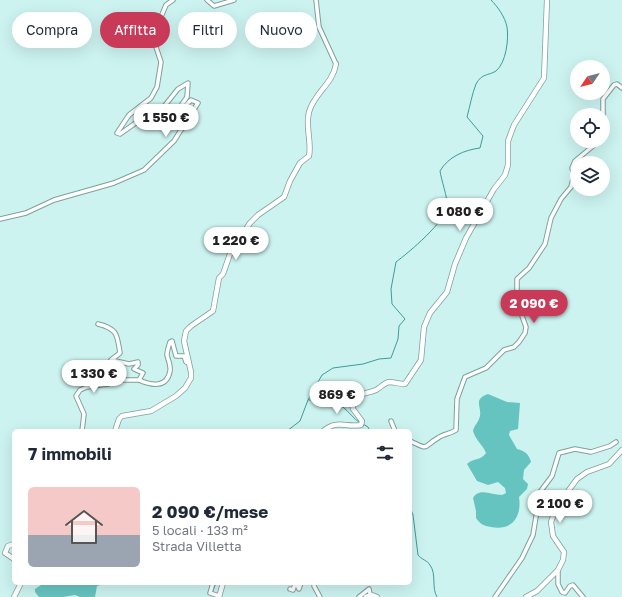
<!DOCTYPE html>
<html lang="it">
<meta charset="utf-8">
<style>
body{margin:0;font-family:"Golos Text",sans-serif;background:#f6f6f7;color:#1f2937;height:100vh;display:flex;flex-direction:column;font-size:15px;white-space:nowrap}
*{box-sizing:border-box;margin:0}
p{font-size:13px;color:#747a83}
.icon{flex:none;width:22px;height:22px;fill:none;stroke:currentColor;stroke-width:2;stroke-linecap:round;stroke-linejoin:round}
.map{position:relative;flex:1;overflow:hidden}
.side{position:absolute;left:12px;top:429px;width:400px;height:156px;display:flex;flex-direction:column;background:#fff;border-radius:6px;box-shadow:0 4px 16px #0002}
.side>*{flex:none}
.top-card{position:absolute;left:12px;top:12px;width:400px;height:36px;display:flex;gap:8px}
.needle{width:26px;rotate:235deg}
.controls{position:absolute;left:570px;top:60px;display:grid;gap:8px}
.controls a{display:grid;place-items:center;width:40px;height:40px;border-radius:50%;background:#fff;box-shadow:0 4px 16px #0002;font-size:20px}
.price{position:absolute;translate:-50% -34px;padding:0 9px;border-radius:14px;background:#fff;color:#222;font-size:13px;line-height:26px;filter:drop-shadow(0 1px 2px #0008)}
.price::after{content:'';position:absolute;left:50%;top:24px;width:12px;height:9px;margin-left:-6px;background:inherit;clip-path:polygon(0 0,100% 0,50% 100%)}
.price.active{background:#c93958;color:#fff}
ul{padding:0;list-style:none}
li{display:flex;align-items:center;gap:12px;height:100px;padding:0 16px}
li span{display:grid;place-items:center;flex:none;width:112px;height:80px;border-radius:6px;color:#555}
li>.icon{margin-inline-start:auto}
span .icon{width:48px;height:48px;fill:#fffc;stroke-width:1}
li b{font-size:17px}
h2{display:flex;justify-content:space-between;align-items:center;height:48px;padding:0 16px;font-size:17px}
.tag{padding:0 14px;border-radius:18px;background:#fff;box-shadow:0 4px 16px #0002;font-size:14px;line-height:36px}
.tag.active{background:#c93958;color:#fff}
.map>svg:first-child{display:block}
</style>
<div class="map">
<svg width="622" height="597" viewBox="0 0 622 597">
<rect width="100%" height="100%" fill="#ccf3f0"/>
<g fill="#66c4c0">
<path d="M488,394L507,402L520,403L518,429L510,431L509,435L517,449C525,451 529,454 531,462L524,470L523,479L528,484L527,489L519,497C522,517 512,531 491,527C484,526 480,524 476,518V511L473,498C479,487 492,495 502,495L506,493L505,488L498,482L488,485L477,481L467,464C472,458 481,461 486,453C483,445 476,441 473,431C474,426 477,424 479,419C484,408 471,400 488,394Z"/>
<polygon points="44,583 107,583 97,586 95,597 80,597 75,595 63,597 39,597 35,592 35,589"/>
</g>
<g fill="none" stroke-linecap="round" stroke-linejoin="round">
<g stroke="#3c9d99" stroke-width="1">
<path d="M309,400C320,399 334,400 343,407C349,412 353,418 360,423"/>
<polyline points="363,424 368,427 370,431"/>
<path d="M287,431L300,421L308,400L322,375L333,368L363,364L379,359L391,358L398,339L399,326L405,319L392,304L391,289L396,262C408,253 447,221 447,205C448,199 441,179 440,171C448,157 464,150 480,148L483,136L467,117C470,106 472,94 476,84C482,73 488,76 496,71C506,63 509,39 507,27C505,17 498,7 491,0"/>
<path d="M410,507L413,515L418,555C421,559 428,561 430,565C437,575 431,587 437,597"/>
<polyline points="212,593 216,583"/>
</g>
<g stroke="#7ca19f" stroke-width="5.5">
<g id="minor">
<polyline points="207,0 214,6 234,0"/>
<polyline points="316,0 319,27 336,64"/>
<polyline points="603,130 603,99 614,85 617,84 622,88"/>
<polyline points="0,219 26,213 54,200 114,183 144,170 174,141 198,103 191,100 183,108 182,104 187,97 188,83 178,89 158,114 144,121 137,122 120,134 117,133 129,115 151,98 157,87 161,62 154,41 155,31 166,5 173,0"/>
<path d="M98,324C118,329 117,335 120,353L111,360L129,364L138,362V365L134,369L143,373L139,380C150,385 167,389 170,371C171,365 168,360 167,355C167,351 169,345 170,342L172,341L176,356H184L186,362L189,363"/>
<polyline points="391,421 395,431"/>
<polyline points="82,431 84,414 76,396 80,390 87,387 108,384 117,380 139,380"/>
<path d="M410,441C431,451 422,447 438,438C443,434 450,434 456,430L457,399L465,377L486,368L504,350L514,347L519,342L525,333L526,327L517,302V279L529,268L545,244L551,218L561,199L571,187L574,175L572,168L575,161L599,141"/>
<polyline points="558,570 558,584 562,592 565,593 570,586 573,585 583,597"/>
<polyline points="213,583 210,593 219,596"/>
<polyline points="296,583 299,589 301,583"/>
<polyline points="315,583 314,586 320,597"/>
<polyline points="290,589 293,590 295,584"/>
<polyline points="359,597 369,589 370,594"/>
<polyline points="495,597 522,558 533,535 540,492 552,476 559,453 575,449 591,452 610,446 616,442"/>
</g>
</g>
<g stroke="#7ca19f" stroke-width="6">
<g id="tertiary">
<path d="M115,431L119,419L122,416L151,411L176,396L185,388L191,378V372L184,341L186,331L191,326L213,311L219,278L223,274L230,254L250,223L258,215L284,197L290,181L300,163L309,156C312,142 305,127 309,112C314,93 333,84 336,64"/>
<path d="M323,431C338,419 345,428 361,425L362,421L353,409C350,392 365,395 376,390C380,388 384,383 389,382C393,382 400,384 405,384L421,360L424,327L430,313L447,292L455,264L466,238L494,189L505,175L508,165V141L514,125L544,78L547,0"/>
<polyline points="14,544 8,546 5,553 14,559"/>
<polyline points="14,597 21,583"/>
<polyline points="219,597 223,583"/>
<polyline points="366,597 372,595 377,597"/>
<polyline points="526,597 537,591 558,570 563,560 564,552 553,536 551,522 559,500 566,494 577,479 587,472 609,464 622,450"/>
</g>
</g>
<use href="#minor" stroke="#fff" stroke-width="3.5"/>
<use href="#tertiary" stroke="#fff" stroke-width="4.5"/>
</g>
</svg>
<div class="controls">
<a><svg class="needle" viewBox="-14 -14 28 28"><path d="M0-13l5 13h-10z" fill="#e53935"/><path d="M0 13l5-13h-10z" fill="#747a83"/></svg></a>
<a><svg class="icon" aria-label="locate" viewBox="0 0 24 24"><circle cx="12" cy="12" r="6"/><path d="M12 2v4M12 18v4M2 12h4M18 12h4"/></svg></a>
<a><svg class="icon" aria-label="layers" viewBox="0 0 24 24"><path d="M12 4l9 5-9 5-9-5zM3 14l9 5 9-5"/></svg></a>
</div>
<b class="price" style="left:166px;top:138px">1 550 €</b>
<b class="price" style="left:460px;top:232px">1 080 €</b>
<b class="price" style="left:236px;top:261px">1 220 €</b>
<b class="price active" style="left:534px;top:324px">2 090 €</b>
<b class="price" style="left:94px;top:394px">1 330 €</b>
<b class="price" style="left:337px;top:415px">869 €</b>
<b class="price" style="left:560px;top:524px">2 100 €</b>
<div class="top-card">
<a class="tag">Compra</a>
<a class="tag active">Affitta</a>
<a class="tag">Filtri</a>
<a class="tag">Nuovo</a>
</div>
<section class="side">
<h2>7 immobili<svg class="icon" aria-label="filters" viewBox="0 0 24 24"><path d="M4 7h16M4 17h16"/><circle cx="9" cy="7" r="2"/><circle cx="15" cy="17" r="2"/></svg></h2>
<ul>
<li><span style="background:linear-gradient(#f6c9c9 60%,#9aa5b1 0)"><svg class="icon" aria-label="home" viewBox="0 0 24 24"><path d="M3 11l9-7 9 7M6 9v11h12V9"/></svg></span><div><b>2 090 €/mese</b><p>5 locali · 133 m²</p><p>Strada Villetta</p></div></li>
</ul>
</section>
</div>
